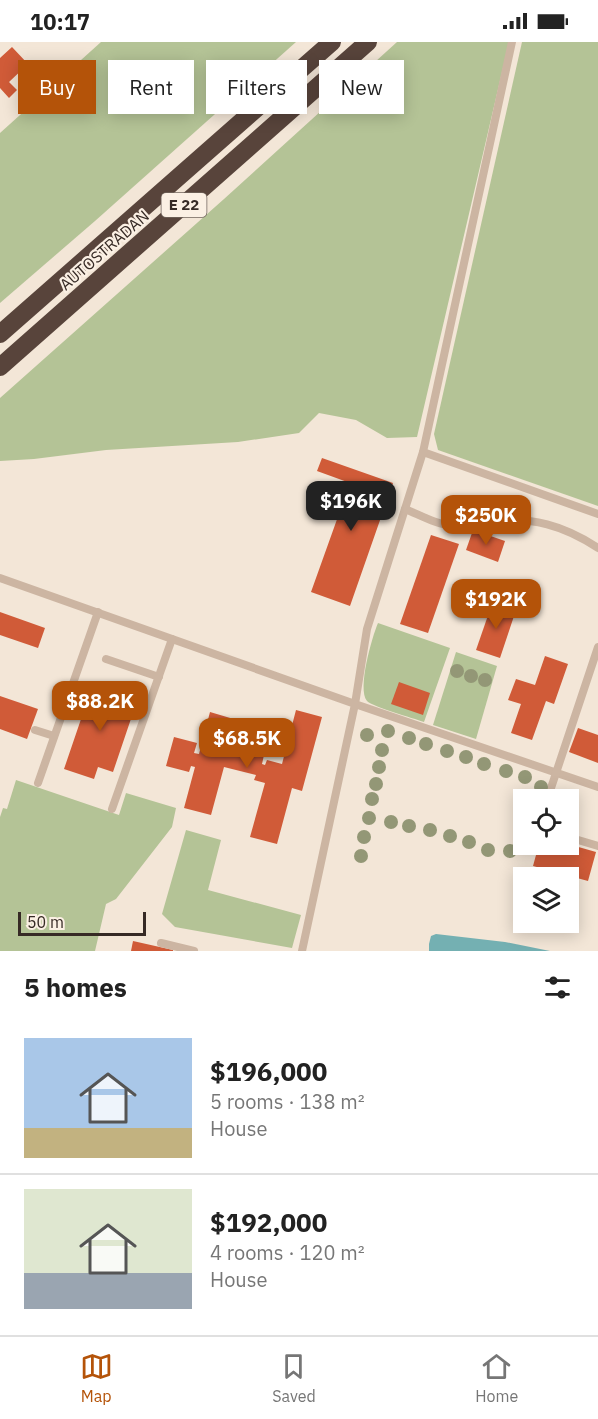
<!DOCTYPE html>
<meta charset="utf-8">
<style>
body{margin:0;font-family:"IBM Plex Sans",sans-serif;background:#f2f2f2;color:#222;height:100vh;display:flex;flex-direction:column;font-size:22px;white-space:nowrap}
*{box-sizing:border-box;margin:0}
p{font-size:20px;color:#767676}
.icon{flex:none;width:33px;height:33px;fill:none;stroke:currentColor;stroke-width:2;stroke-linecap:round;stroke-linejoin:round}
.map{position:relative;height:909px;overflow:hidden}
.sheet{display:flex;flex-direction:column;background:#fff;flex:1}
.sheet>*{flex:none}
.top-card{position:absolute;left:18px;top:18px;width:562px;height:54px;display:flex;gap:12px}
.fabs{position:absolute;left:513px;top:747px;display:grid;gap:12px}
.fabs a{display:grid;place-items:center;width:66px;height:66px;border-radius:0px;background:#fff;box-shadow:0 3px 15px #0003;font-size:30px}
.scale{position:absolute;left:18px;bottom:15px;width:128px;box-sizing:border-box;padding-left:6px;border:3px solid #362a25;border-top:0;font-size:16px;line-height:21px;white-space:nowrap;color:#362a25;-webkit-text-stroke:4px #fbf0e4;paint-order:stroke}
.price{position:absolute;translate:-50% -51px;padding:0 14px;border-radius:12px;background:#b45309;color:#fff;font-size:20px;line-height:39px;filter:drop-shadow(0 2px 3px #0008)}
.price::after{content:'';position:absolute;left:50%;top:36px;width:18px;height:14px;margin-left:-9px;background:inherit;clip-path:polygon(0 0,100% 0,50% 100%)}
.price.on{background:#222;color:#fff}
ul{padding:0;list-style:none}
li{display:flex;align-items:center;gap:18px;height:150px;padding:0 24px}
li+li{border-top:2px solid #e0e0e0}
li span{display:grid;place-items:center;flex:none;width:168px;height:120px;border-radius:0px;color:#555}
li>.icon{margin-inline-start:auto}
span .icon{width:72px;height:72px;fill:#fffc;stroke-width:1}
li b{font-size:26px}
h2{display:flex;justify-content:space-between;align-items:center;height:72px;padding:0 24px;font-size:26px}
.chip{padding:0 21px;border-radius:0px;background:#fff;box-shadow:0 3px 15px #0003;font-size:21px;line-height:54px}
.chip.on{background:#b45309;color:#fff}
.status{display:flex;justify-content:space-between;align-items:center;height:42px;padding:0 30px;background:#fff;direction:ltr}
.status svg{height:16px;fill:currentColor}
.tabs{display:flex;justify-content:space-around;align-items:center;height:84px;border-top:2px solid #e0e0e0;background:#fff;font-size:16px;color:#767676}
.tabs a{display:grid;justify-items:center;gap:3px}
.tabs .on{color:#b45309}
.map>svg:first-child{display:block}
</style>
<div class="status"><b>10:17</b><svg viewBox="0 0 49 12"><path d="M0 12V9h3v3zM5 12V6h3v6zM10 12V3h3v9zM15 12V0h3v12zM26 1h20v11H26zM47 4h2v5h-2z"/></svg></div>
<div class="map">
<svg width="598" height="909" viewBox="0 0 598 909">
<rect width="100%" height="100%" fill="#f3e6d7"/>
<g fill="#b4c396">
<polygon points="101,0 296,0 95,179 0,261 0,91"/>
<polygon points="397,0 509,0 417,395 387,396 356,378 319,371 299,391 238,400 106,408 34,417 0,419 0,356 224,157"/>
<polygon points="522,0 598,0 598,464 438,408 434,392"/>
<path d="M378,581L450,606L424,680C413,676 373,665 367,659C357,647 372,595 378,581Z"/>
<polygon points="456,610 497,624 476,697 433,683"/>
<polygon points="16,738 119,773 126,751 176,766 172,785 116,857 106,862 95,909 0,909 0,775 3,766 7,767"/>
<polygon points="186,788 221,798 208,848 301,873 292,906 175,885 162,872"/>
</g>
<polygon fill="#74b0b2" points="436,892 505,900 550,909 429,909 429,902 431,894"/>
<g fill="#d05b38">
<polygon points="12,5 28,22 9,40 17,48 9,56 0,46 0,16"/>
<polygon points="322,416 393,441 350,564 311,550 350,441 317,429"/>
<polygon points="473,488 505,499 498,520 466,508"/>
<polygon points="431,493 459,502 428,591 400,582"/>
<polygon points="493,559 516,568 500,616 476,608"/>
<polygon points="0,570 45,586 38,606 0,593"/>
<polygon points="545,614 568,622 554,662 546,659 532,698 511,691 521,662 508,658 516,637 535,643"/>
<polygon points="94,639 123,649 121,657 136,662 113,730 98,725 94,737 64,727"/>
<polygon points="399,640 430,651 423,673 391,662"/>
<polygon points="0,654 38,667 27,697 0,687"/>
<polygon points="296,668 322,675 302,749 292,746 277,802 250,795 265,741 254,738 256,733 224,725 211,773 184,766 195,725 191,724 189,730 166,724 174,695 197,701 194,711 199,712 210,670 237,678 229,708 236,710 237,706 264,713 262,722 265,723 267,718 282,722"/>
<polygon points="578,686 598,693 598,721 569,710"/>
<polygon points="539,802 568,802 596,810 588,839 533,824"/>
<polygon points="133,899 173,908 173,909 131,909"/>
</g>
<g fill="none" stroke-linecap="round" stroke-linejoin="round">
<g stroke="#ccb5a2" stroke-width="8">
<polyline points="512,0 423,410 598,472"/>
<polyline points="423,410 367,587 355,662 598,745"/>
<path d="M405,467C420,473 437,483 454,484C466,485 479,480 491,479C533,475 563,483 598,506"/>
<polyline points="0,536 355,662 302,909"/>
<polyline points="106,617 159,635"/>
<polyline points="35,688 54,694"/>
<polyline points="38,741 98,570"/>
<polyline points="547,758 598,605"/>
<polyline points="112,767 172,597"/>
<polyline points="568,795 598,804"/>
<polyline points="161,901 194,909"/>
</g>
<g stroke="#58443b" stroke-width="18">
<polyline points="0,292 332,0"/>
<polyline points="0,325 368,0"/>
</g>
</g>
<g fill="#939776">
<circle cx="457" cy="629" r="7"/>
<circle cx="471" cy="634" r="7"/>
<circle cx="485" cy="638" r="7"/>
<circle cx="388" cy="689" r="7"/>
<circle cx="367" cy="693" r="7"/>
<circle cx="409" cy="696" r="7"/>
<circle cx="426" cy="702" r="7"/>
<circle cx="382" cy="708" r="7"/>
<circle cx="447" cy="709" r="7"/>
<circle cx="466" cy="715" r="7"/>
<circle cx="484" cy="722" r="7"/>
<circle cx="379" cy="725" r="7"/>
<circle cx="506" cy="729" r="7"/>
<circle cx="525" cy="735" r="7"/>
<circle cx="376" cy="742" r="7"/>
<circle cx="541" cy="745" r="7"/>
<circle cx="372" cy="757" r="7"/>
<circle cx="369" cy="776" r="7"/>
<circle cx="391" cy="780" r="7"/>
<circle cx="409" cy="784" r="7"/>
<circle cx="430" cy="788" r="7"/>
<circle cx="450" cy="794" r="7"/>
<circle cx="364" cy="795" r="7"/>
<circle cx="469" cy="800" r="7"/>
<circle cx="488" cy="808" r="7"/>
<circle cx="510" cy="809" r="7"/>
<circle cx="361" cy="814" r="7"/>
</g>
<g text-anchor="middle" stroke-width="4.5" stroke-linejoin="round" paint-order="stroke">
<rect fill="#fbf0e4" stroke="#71655e" stroke-width="1.5" x="161.5" y="151" width="45" height="24" rx="4.5"/>
<g font-size="15" font-weight="bold" fill="#362a25">
<text x="184" y="168">E 22</text>
</g>
<g font-size="16" fill="#362a25" stroke="#fbf0e4">
<text transform="translate(104 208) rotate(-41)" y="6">AUTOSTRADAN</text>
</g>
</g>
</svg>
<div class="fabs">
<a><svg class="icon" aria-label="locate" viewBox="0 0 24 24"><circle cx="12" cy="12" r="6"/><path d="M12 2v4M12 18v4M2 12h4M18 12h4"/></svg></a>
<a><svg class="icon" aria-label="layers" viewBox="0 0 24 24"><path d="M12 4l9 5-9 5-9-5zM3 14l9 5 9-5"/></svg></a>
</div>
<div class="scale">50 m</div>
<b class="price on" style="left:351px;top:490px">$196K</b>
<b class="price" style="left:486px;top:504px">$250K</b>
<b class="price" style="left:496px;top:588px">$192K</b>
<b class="price" style="left:100px;top:690px">$88.2K</b>
<b class="price" style="left:247px;top:727px">$68.5K</b>
<div class="top-card">
<a class="chip on">Buy</a>
<a class="chip">Rent</a>
<a class="chip">Filters</a>
<a class="chip">New</a>
</div>
</div>
<section class="sheet">
<h2>5 homes<svg class="icon" aria-label="filters" viewBox="0 0 24 24"><path d="M4 7h16M4 17h16"/><circle cx="9" cy="7" r="2"/><circle cx="15" cy="17" r="2"/></svg></h2>
<ul>
<li><span style="background:linear-gradient(#a9c7e8 75%,#c2b280 0)"><svg class="icon" aria-label="home" viewBox="0 0 24 24"><path d="M3 11l9-7 9 7M6 9v11h12V9"/></svg></span><div><b>$196,000</b><p>5 rooms · 138 m²</p><p>House</p></div></li>
<li><span style="background:linear-gradient(#dfe7d0 70%,#9aa5b1 0)"><svg class="icon" aria-label="home" viewBox="0 0 24 24"><path d="M3 11l9-7 9 7M6 9v11h12V9"/></svg></span><div><b>$192,000</b><p>4 rooms · 120 m²</p><p>House</p></div></li>
</ul>
</section>
<nav class="tabs">
<a class="on"><svg class="icon" aria-label="map" viewBox="0 0 24 24"><path d="M3 6l6-2 6 2 6-2v14l-6 2-6-2-6 2zM9 4v14M15 6v14"/></svg>Map</a>
<a><svg class="icon" aria-label="saved" viewBox="0 0 24 24"><path d="M7 4h10v16l-5-4-5 4z"/></svg>Saved</a>
<a><svg class="icon" aria-label="home" viewBox="0 0 24 24"><path d="M3 11l9-7 9 7M6 9v11h12V9"/></svg>Home</a>
</nav>
